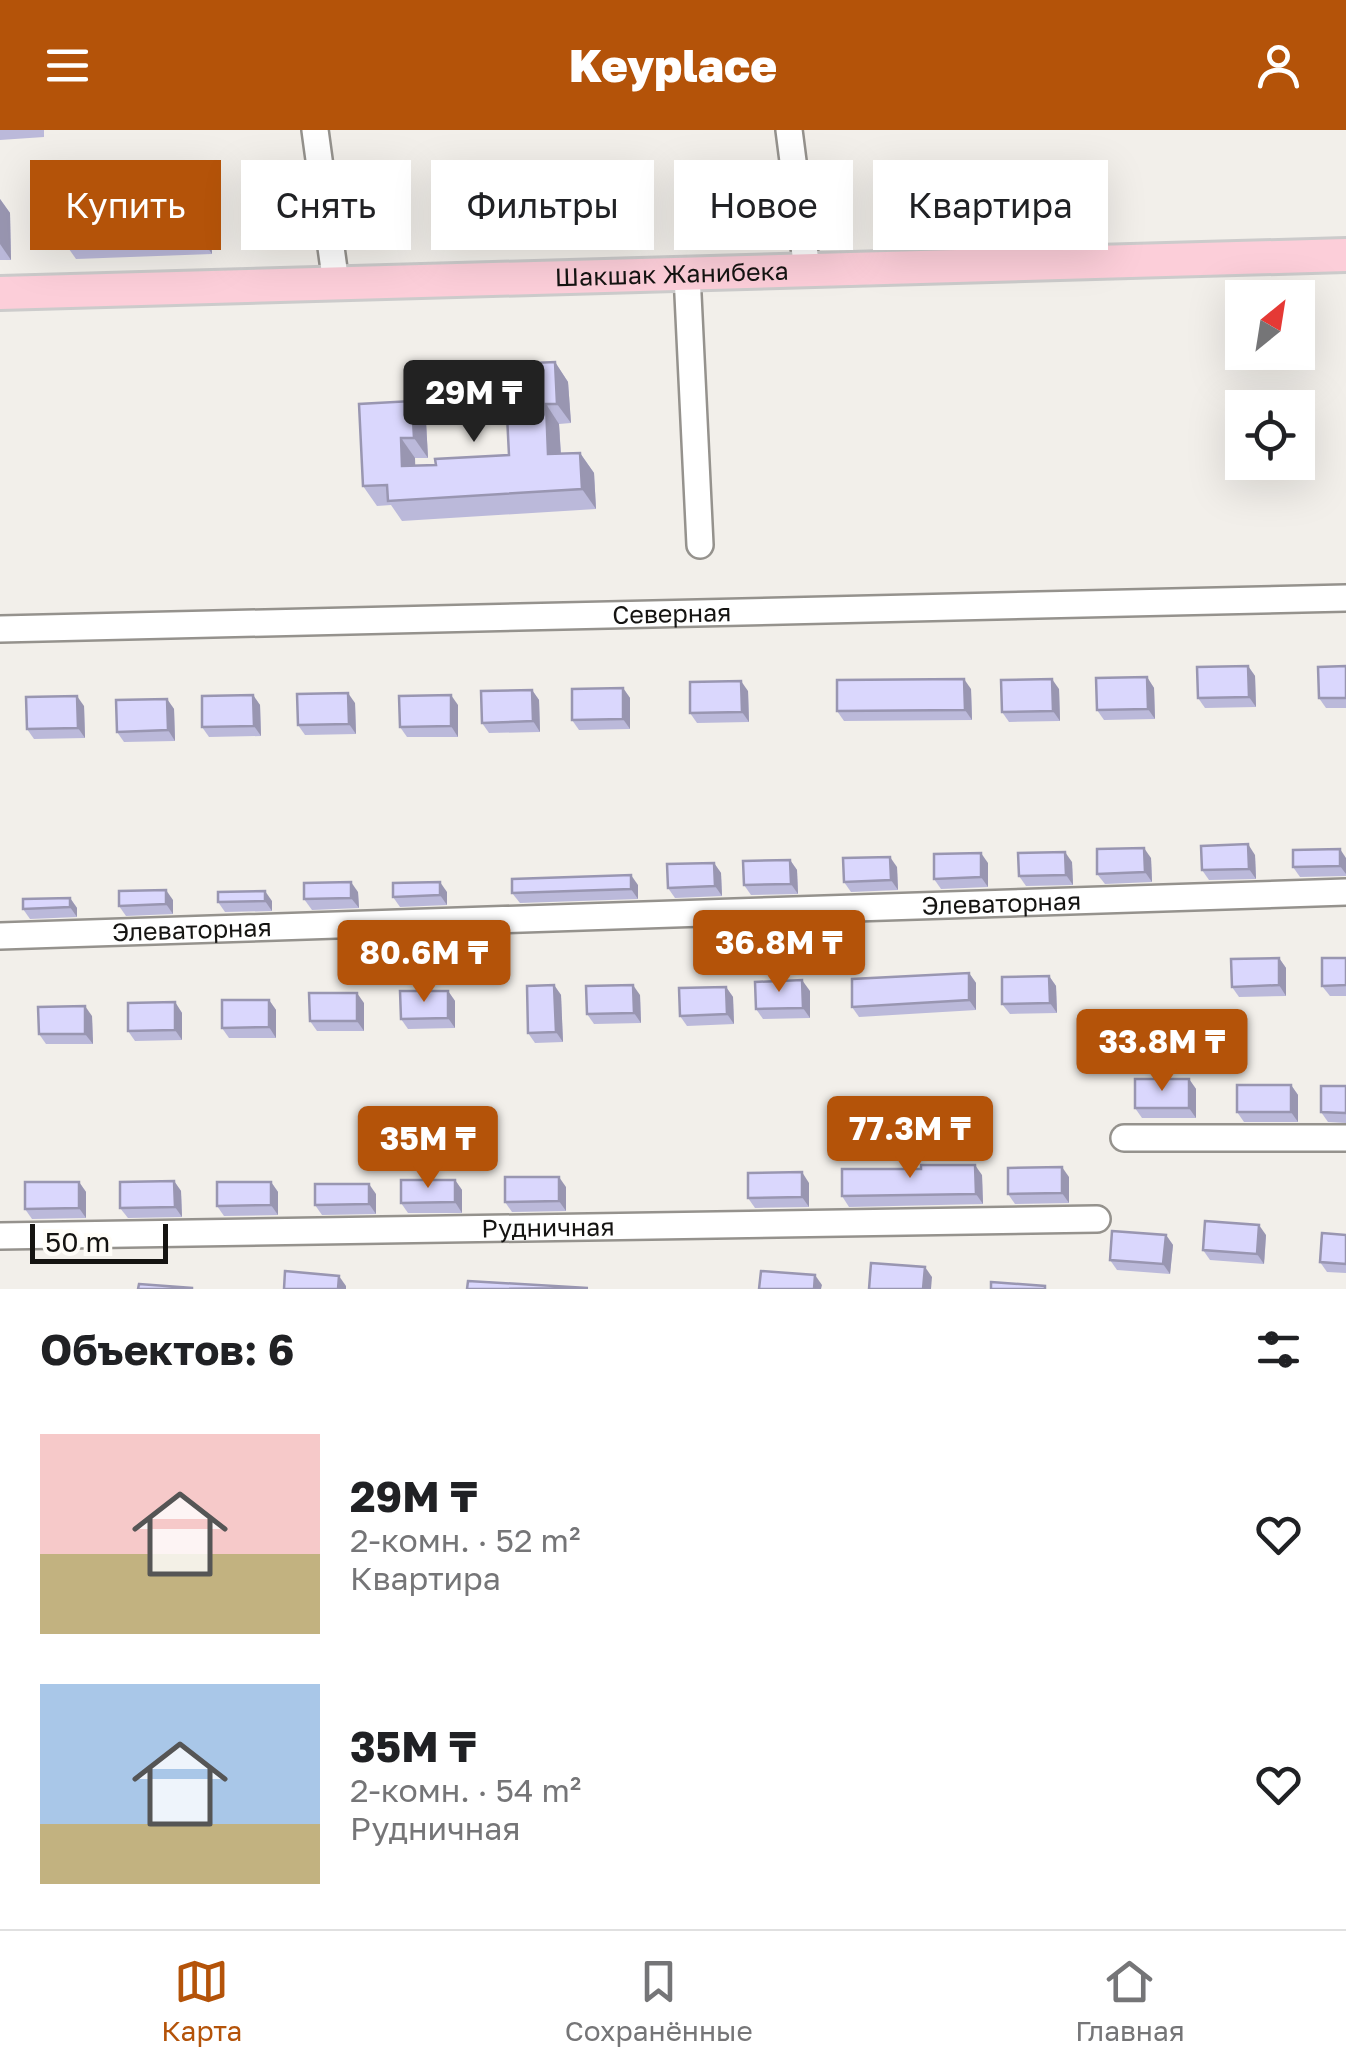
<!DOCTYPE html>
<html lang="ru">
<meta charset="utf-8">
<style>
body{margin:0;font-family:"Golos Text",sans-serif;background:#f6f6f6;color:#202124;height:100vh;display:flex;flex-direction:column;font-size:38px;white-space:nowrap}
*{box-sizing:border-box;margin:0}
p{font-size:32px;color:#757577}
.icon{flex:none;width:55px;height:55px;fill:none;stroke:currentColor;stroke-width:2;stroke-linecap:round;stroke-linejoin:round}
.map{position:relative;height:1159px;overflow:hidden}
.side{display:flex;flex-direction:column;background:#fff;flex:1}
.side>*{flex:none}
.top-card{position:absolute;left:30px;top:30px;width:1288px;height:90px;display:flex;gap:20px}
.needle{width:65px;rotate:30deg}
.tools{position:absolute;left:1225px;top:150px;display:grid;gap:20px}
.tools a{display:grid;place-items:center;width:90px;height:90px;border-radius:0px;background:#fff;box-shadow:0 10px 40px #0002;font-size:50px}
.scale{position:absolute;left:30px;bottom:25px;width:138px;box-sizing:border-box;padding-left:10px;border:5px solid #151412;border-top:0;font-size:28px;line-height:35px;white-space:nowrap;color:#151412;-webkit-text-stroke:8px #fffdf8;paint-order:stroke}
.price{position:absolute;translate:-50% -85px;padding:0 22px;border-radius:10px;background:#b45309;color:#fff;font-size:32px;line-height:65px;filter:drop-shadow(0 2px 5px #0008)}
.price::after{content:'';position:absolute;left:50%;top:60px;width:30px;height:22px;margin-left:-15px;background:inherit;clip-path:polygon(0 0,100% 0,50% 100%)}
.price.current{background:#222;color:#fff}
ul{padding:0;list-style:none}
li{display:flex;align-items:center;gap:30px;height:250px;padding:0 40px}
li span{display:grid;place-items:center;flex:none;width:280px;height:200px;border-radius:0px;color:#555}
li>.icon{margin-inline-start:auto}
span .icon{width:120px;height:120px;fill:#fffc;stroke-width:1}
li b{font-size:42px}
h2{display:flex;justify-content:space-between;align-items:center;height:120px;padding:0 40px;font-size:42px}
.tag{padding:0 35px;border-radius:0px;background:#fff;box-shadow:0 10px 40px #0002;font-size:35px;line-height:90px}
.tag.current{background:#b45309;color:#fff}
header{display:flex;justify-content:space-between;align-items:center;height:130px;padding:0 40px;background:#b45309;color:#fff;font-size:45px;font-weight:800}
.tabs{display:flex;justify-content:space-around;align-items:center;height:140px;border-top:2px solid #e0e0e0;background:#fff;font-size:28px;color:#757577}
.tabs a{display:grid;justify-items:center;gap:5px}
.tabs .current{color:#b45309}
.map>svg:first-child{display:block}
</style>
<header><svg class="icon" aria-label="menu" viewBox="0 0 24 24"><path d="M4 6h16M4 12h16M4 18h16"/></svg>Keyplace<svg class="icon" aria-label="person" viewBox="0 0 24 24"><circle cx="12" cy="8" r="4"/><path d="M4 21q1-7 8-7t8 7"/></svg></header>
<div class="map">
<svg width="1346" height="1159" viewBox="0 0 1346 1159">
<rect width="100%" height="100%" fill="#f2efea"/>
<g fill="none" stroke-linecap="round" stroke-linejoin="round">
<g stroke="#95928d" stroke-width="30">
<g id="minor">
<polyline points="315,0 336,154"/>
<polyline points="789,0 807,140"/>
<polyline points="687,144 700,415"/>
<path id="s1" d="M0,499L1346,468"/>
<path id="s2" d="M0,806L1346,762"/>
<polyline points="1124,1008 1346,1008"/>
<path id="s3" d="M0,1106L1097,1089"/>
</g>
</g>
<g stroke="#cccbcb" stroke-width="38">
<g id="major">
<path id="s4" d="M0,163L1346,125"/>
</g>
</g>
<use href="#minor" stroke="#fff" stroke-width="25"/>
<use href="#major" stroke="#fcced9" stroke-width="32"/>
</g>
<g fill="#bbb9da">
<polygon points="0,0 44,0 44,7 0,10"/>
<polygon points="197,65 210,84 212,124 76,129 62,109"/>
<polygon points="0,69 10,83 11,130 0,130"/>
<polygon points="555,232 568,252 571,293 559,294 561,324 580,323 594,343 596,379 402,391 391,375 377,376 363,356 412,271 426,291 428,328 415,328 415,336 436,335 509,325 507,286 502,286 488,267"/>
<polygon points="1248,536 1255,546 1256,577 1205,578 1198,568"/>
<polygon points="1346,536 1346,578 1326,578 1319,568"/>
<polygon points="1147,547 1154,558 1155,589 1104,590 1097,580"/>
<polygon points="623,558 630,568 630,599 579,600 572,590"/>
<polygon points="971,559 972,590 844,591 837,581"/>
<polygon points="1059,559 1060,591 1009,592 1002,582"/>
<polygon points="532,560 539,570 540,602 489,603 482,593"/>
<polygon points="748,561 749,592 697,593 690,583"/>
<polygon points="253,565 260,575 261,606 209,607 202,597"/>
<polygon points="167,569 174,579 175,611 124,612 117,602"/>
<polygon points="355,573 356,604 305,605 298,595"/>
<polygon points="458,575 458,607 407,607 400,597"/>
<polygon points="84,576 85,608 34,609 27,599"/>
<polygon points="1255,725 1256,749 1209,750 1202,740"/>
<polygon points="1151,728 1152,752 1105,754 1097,744"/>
<polygon points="1346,728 1346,746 1300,747 1293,737"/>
<polygon points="790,730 797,740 798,764 751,765 744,755"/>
<polygon points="1072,732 1073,755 1026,756 1019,746"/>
<polygon points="714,733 721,743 722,766 675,768 668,758"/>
<polygon points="988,733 988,757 941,759 934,749"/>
<polygon points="897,737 898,760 851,762 844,752"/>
<polygon points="638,755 638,769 520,773 512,763"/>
<polygon points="358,762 359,778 312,780 304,769"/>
<polygon points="447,762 447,775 400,777 393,767"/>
<polygon points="70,768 77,778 77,787 30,789 23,779"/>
<polygon points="173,770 173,784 126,786 119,776"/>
<polygon points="272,771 272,781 225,782 218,772"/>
<polygon points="1279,828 1286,838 1286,866 1239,867 1232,857"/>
<polygon points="1346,828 1346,866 1330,866 1322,856"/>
<polygon points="969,843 976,853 976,880 859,887 852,877"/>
<polygon points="1049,846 1056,856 1057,883 1010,884 1002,874"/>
<polygon points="554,855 561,865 563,912 535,913 528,903"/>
<polygon points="726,857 733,867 734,894 687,896 680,886"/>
<polygon points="448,861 455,871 455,898 408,899 401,889"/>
<polygon points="810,861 810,888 763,889 756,879"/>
<polygon points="640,865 641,893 594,894 587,884"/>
<polygon points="269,870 276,880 276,908 229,908 222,898"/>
<polygon points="175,872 182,883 182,910 135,911 128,901"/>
<polygon points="364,873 364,901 317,901 310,891"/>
<polygon points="92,886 93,914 46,914 39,904"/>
<polygon points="1189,949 1196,959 1196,988 1142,988 1135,978"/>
<polygon points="1291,955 1298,965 1298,992 1244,992 1237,982"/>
<polygon points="1346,956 1346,993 1328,992 1321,982"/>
<polygon points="982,1045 983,1074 849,1077 842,1066"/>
<polygon points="1069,1047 1069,1073 1015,1074 1008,1064"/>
<polygon points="455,1050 462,1060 462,1083 408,1083 401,1073"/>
<polygon points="174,1051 181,1061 182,1087 128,1088 120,1078"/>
<polygon points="79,1052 86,1062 86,1088 32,1089 25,1079"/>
<polygon points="271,1052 278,1062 278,1085 224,1086 217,1076"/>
<polygon points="809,1053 809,1077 755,1078 748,1068"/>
<polygon points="566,1057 566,1081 512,1082 505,1072"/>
<polygon points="376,1064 376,1084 322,1085 315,1075"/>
<polygon points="1166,1105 1173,1115 1170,1144 1117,1140 1110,1130"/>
<polygon points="1266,1105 1264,1134 1210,1130 1203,1120"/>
<polygon points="1346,1105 1346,1143 1327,1142 1320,1132"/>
</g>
<g fill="#9996b1">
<polygon points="197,65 210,84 212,124 198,104"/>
<polygon points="0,69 10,83 11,130 0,114"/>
<polygon points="555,232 568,252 571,293 557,274"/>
<polygon points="412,271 426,291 428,328 414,308"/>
<polygon points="546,274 559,294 562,344 548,324"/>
<polygon points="401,308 415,328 416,356 402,336"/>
<polygon points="580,323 594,343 596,379 582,359"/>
<polygon points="1248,536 1255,546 1256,577 1249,567"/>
<polygon points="1147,547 1154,558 1155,589 1148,579"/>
<polygon points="964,549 971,559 972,590 965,580"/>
<polygon points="1052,549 1059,559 1060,591 1053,581"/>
<polygon points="741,551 748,561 749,592 742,582"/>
<polygon points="623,558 630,568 630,599 623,589"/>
<polygon points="532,560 539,570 540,602 533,591"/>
<polygon points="348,563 355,573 356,604 349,594"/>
<polygon points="253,565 260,575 261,606 254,596"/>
<polygon points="451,565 458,575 458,607 451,596"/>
<polygon points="77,566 84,576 85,608 78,598"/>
<polygon points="167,569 174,579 175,611 168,600"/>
<polygon points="1248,714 1255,725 1256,749 1249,739"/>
<polygon points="1144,718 1151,728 1152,752 1145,742"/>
<polygon points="1340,719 1346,728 1346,744 1340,736"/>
<polygon points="1065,722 1072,732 1073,755 1066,745"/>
<polygon points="981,723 988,733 988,757 981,747"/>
<polygon points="890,727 897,737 898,760 891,750"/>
<polygon points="790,730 797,740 798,764 791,754"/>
<polygon points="714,733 721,743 722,766 715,756"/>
<polygon points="631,745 638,755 638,769 631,759"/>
<polygon points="351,752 358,762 359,778 351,768"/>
<polygon points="440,752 447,762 447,775 440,765"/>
<polygon points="166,760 173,770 173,784 166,774"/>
<polygon points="265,761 272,771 272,781 265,771"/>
<polygon points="70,768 77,778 77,787 70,777"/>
<polygon points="1279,828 1286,838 1286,866 1279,855"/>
<polygon points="969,843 976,853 976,880 969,870"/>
<polygon points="1049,846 1056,856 1057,883 1050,873"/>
<polygon points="802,850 810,861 810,888 803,878"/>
<polygon points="554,855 561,865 563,912 556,902"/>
<polygon points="633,855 640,865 641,893 634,883"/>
<polygon points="726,857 733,867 734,894 727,884"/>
<polygon points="448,861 455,871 455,898 448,888"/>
<polygon points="357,863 364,873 364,901 357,891"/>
<polygon points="269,870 276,880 276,908 269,897"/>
<polygon points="175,872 182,883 182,910 175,900"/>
<polygon points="85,876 92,886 93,914 85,904"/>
<polygon points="1189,949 1196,959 1196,988 1189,978"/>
<polygon points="1291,955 1298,965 1298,992 1291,982"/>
<polygon points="975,1035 982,1045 983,1074 976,1064"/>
<polygon points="1062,1037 1069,1047 1069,1073 1062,1063"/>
<polygon points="802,1042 809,1053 809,1077 802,1067"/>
<polygon points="559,1047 566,1057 566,1081 559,1071"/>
<polygon points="455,1050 462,1060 462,1083 455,1072"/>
<polygon points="174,1051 181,1061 182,1087 175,1077"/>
<polygon points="79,1052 86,1062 86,1088 79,1078"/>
<polygon points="271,1052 278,1062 278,1085 271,1075"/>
<polygon points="369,1054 376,1064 376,1084 369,1074"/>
<polygon points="1259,1095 1266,1105 1264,1134 1257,1124"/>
<polygon points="1166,1105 1173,1115 1170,1144 1163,1134"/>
<polygon points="925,1137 932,1147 931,1159 923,1159"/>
<polygon points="815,1145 822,1155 821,1159 814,1159"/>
<polygon points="339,1146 346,1156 346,1159 338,1159"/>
</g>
<g fill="#dad7fd" stroke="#9996b1" stroke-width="2.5">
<polygon points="197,65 198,104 62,109 61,70"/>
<polygon points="555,232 557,274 546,274 548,324 580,323 582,359 388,371 387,355 363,356 359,274 412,271 414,308 401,308 402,336 436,335 435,329 509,325 506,266 488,267 487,235"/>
<polygon points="1248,536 1249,567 1198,568 1197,537"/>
<polygon points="1346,536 1346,568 1319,568 1318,537"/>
<polygon points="1147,547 1148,579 1097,580 1096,548"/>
<polygon points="964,549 965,580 837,581 837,550"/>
<polygon points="1052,549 1053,581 1002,582 1001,550"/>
<polygon points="741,551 742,582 690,583 690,552"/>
<polygon points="623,558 623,589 572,590 572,559"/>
<polygon points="532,560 533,591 482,593 481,561"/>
<polygon points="348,563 349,594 298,595 297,564"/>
<polygon points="253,565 254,596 202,597 202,566"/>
<polygon points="451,565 451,596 400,597 399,566"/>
<polygon points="77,566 78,598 27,599 26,567"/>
<polygon points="167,569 168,600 117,602 116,570"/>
<polygon points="1248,714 1249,739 1202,740 1201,716"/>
<polygon points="1144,718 1145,742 1097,744 1097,719"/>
<polygon points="1340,719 1340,736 1293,737 1293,720"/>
<polygon points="1065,722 1066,745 1019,746 1018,723"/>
<polygon points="981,723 981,747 934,749 934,724"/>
<polygon points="890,727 891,750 844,752 843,728"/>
<polygon points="790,730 791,754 744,755 743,731"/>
<polygon points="714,733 715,756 668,758 667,734"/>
<polygon points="631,745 631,759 512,763 512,749"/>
<polygon points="351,752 351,768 304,769 304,753"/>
<polygon points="440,752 440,765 393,767 393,753"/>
<polygon points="166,760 166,774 119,776 119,761"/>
<polygon points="265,761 265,771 218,772 218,762"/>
<polygon points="70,768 70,777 23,779 23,769"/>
<polygon points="1279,828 1279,855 1232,857 1231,829"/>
<polygon points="1322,828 1346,828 1346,855 1322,856"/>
<polygon points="969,843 969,870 852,877 852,849"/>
<polygon points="1049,846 1050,873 1002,874 1002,847"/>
<polygon points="802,850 803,878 756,879 755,852"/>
<polygon points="554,855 556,902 528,903 527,856"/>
<polygon points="633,855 634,883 587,884 586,856"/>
<polygon points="726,857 727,884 680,886 679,858"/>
<polygon points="400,861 448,861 448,888 401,889"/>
<polygon points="309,863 357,863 357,891 310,891"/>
<polygon points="222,870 269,870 269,897 222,898"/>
<polygon points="175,872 175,900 128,901 128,873"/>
<polygon points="85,876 85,904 39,904 38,877"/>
<rect x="1135" y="949" width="54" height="29"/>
<rect x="1237" y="955" width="54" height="27"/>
<polygon points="1321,956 1346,956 1346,983 1321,982"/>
<polygon points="921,1035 975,1035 976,1064 842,1066 842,1039 921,1039"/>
<polygon points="1062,1037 1062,1063 1008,1064 1008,1038"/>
<polygon points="802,1042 802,1067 748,1068 748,1043"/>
<polygon points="505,1047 559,1047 559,1071 505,1072"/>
<polygon points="401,1050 455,1050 455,1072 401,1073"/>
<polygon points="174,1051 175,1077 120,1078 120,1052"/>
<polygon points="25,1052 79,1052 79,1078 25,1079"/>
<polygon points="217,1052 271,1052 271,1075 217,1076"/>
<polygon points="315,1054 369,1054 369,1074 315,1075"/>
<polygon points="1205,1091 1259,1095 1257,1124 1203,1120"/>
<polygon points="1112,1101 1166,1105 1163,1134 1110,1130"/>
<polygon points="1322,1103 1346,1105 1346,1134 1320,1132"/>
<polygon points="871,1133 925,1137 923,1159 869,1159"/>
<polygon points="285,1141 339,1146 338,1159 284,1159"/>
<polygon points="761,1141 815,1145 814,1159 759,1159"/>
<polygon points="468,1151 588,1158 467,1159"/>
<polygon points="991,1152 1045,1156 1045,1159 991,1159"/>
<polygon points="139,1154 192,1158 192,1159 138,1159"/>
</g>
<g text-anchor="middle" stroke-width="10" stroke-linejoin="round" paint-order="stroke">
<g font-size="25" fill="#151412" stroke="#fffdf8">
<text dy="9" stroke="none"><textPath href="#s4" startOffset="672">Шакшак Жанибека</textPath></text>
<text dy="9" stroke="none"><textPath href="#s1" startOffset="672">Северная</textPath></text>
<text dy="9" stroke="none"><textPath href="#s2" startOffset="1002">Элеваторная</textPath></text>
<text dy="9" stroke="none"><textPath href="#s2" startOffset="192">Элеваторная</textPath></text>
<text dy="9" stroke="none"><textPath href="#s3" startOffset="548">Рудничная</textPath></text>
</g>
</g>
</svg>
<div class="tools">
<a><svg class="needle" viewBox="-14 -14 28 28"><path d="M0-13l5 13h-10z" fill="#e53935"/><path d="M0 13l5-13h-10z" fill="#757577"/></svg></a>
<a><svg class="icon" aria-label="locate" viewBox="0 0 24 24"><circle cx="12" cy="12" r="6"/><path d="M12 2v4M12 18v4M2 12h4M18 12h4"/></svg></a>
</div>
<div class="scale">50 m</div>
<b class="price current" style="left:474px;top:315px">29M ₸</b>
<b class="price" style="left:779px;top:865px">36.8M ₸</b>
<b class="price" style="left:424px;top:875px">80.6M ₸</b>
<b class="price" style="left:1162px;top:964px">33.8M ₸</b>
<b class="price" style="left:910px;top:1051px">77.3M ₸</b>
<b class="price" style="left:428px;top:1061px">35M ₸</b>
<div class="top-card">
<a class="tag current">Купить</a>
<a class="tag">Снять</a>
<a class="tag">Фильтры</a>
<a class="tag">Новое</a>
<a class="tag">Квартира</a>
</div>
</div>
<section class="side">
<h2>Объектов: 6<svg class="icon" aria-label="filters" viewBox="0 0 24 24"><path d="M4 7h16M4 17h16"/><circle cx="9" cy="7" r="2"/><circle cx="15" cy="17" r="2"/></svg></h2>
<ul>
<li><span style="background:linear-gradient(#f6c9c9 60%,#c2b280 0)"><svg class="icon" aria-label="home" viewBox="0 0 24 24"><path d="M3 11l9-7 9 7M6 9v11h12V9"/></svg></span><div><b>29M ₸</b><p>2-комн. · 52 m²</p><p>Квартира</p></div><svg class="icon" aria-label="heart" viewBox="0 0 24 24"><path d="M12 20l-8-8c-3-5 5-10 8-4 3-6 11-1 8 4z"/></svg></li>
<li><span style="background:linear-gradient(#a9c7e8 70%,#c2b280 0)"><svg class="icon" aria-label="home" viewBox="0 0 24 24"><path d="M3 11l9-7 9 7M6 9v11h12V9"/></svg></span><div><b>35M ₸</b><p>2-комн. · 54 m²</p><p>Рудничная</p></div><svg class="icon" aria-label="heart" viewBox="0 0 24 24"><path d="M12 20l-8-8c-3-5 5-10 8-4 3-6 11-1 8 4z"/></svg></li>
</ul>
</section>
<nav class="tabs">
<a class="current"><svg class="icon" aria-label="map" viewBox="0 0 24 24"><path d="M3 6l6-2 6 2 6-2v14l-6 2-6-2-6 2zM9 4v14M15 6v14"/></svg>Карта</a>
<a><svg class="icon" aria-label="saved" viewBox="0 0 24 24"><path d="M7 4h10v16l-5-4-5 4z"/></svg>Сохранённые</a>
<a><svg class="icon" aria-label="home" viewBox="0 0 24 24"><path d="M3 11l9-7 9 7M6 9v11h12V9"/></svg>Главная</a>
</nav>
